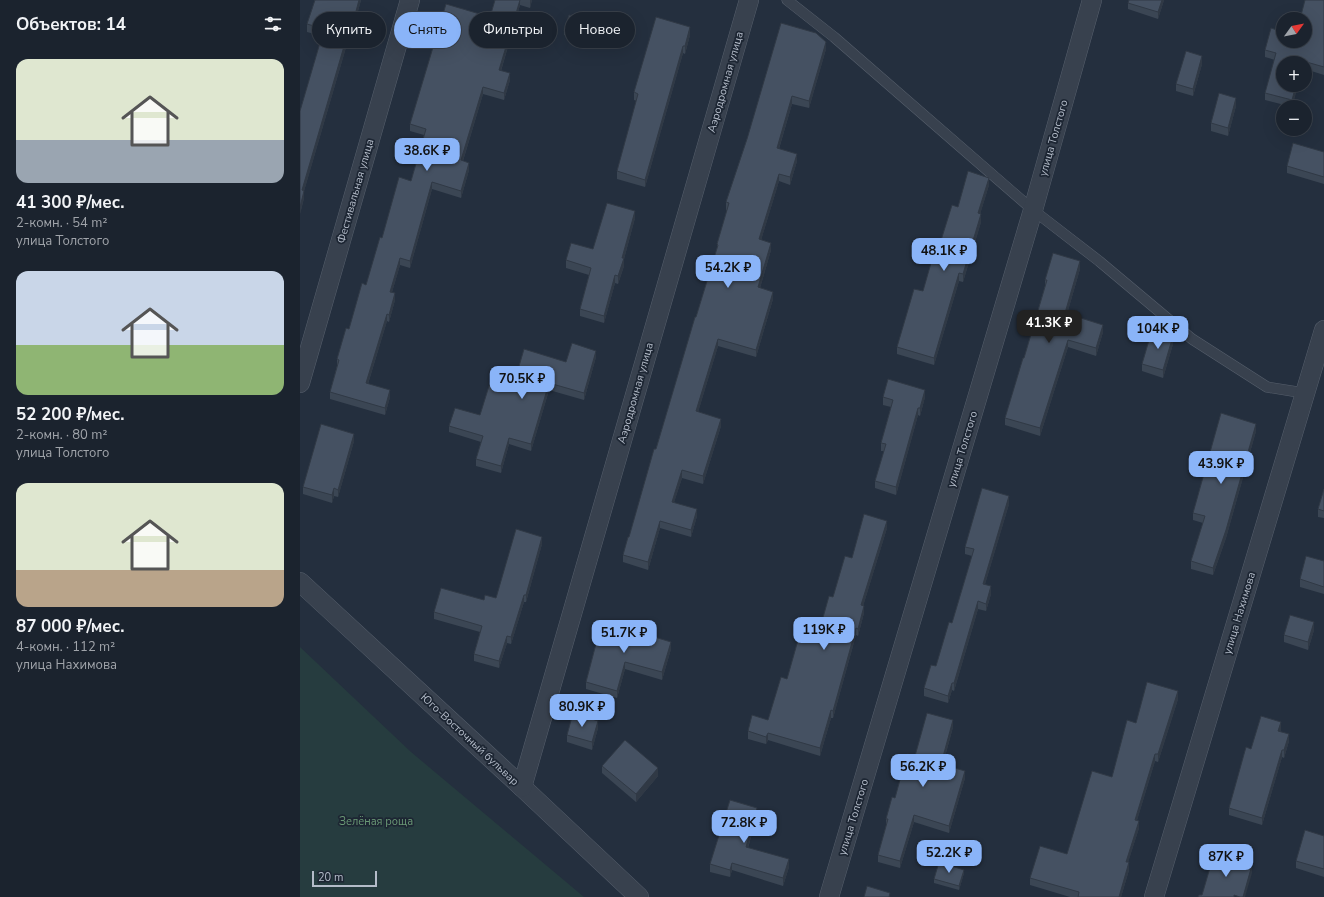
<!DOCTYPE html>
<html lang="ru">
<meta charset="utf-8">
<style>
body{margin:0;font-family:"Nunito Sans",sans-serif;background:#282f3a;color:#f1f3f6;height:100vh;display:flex;flex-direction:column;font-size:15px;white-space:nowrap}
*{box-sizing:border-box;margin:0}
p{font-size:13px;color:#a0a4aa}
.icon{flex:none;width:22px;height:22px;fill:none;stroke:currentColor;stroke-width:2;stroke-linecap:round;stroke-linejoin:round}
.map{position:relative;flex:1;overflow:hidden}
.side{display:flex;flex-direction:column;background:#1b232e;width:300px}
.side>*{flex:none}
.banner{position:absolute;left:12px;top:12px;width:380px;height:36px;display:flex;gap:8px}
.needle{width:26px;rotate:57deg}
.tools{position:absolute;left:976px;top:12px;display:grid;gap:8px}
.tools a{display:grid;place-items:center;width:36px;height:36px;border-radius:50%;background:#1b232e;box-shadow:0 4px 16px #0002,0 0 0 1px #39404a;font-size:20px}
.scale{position:absolute;left:12px;bottom:10px;width:65px;box-sizing:border-box;padding-left:4px;border:2px solid #b4bcc9;border-top:0;font-size:11px;line-height:14px;white-space:nowrap;color:#b4bcc9;-webkit-text-stroke:3px #1d2633;paint-order:stroke}
.price{position:absolute;translate:-50% -34px;padding:0 9px;border-radius:8px;background:#8ab4f8;color:#111;font-size:13px;line-height:26px;filter:drop-shadow(0 1px 2px #0008)}
.price::after{content:'';position:absolute;left:50%;top:24px;width:12px;height:9px;margin-left:-6px;background:inherit;clip-path:polygon(0 0,100% 0,50% 100%)}
.price.on{background:#222;color:#fff}
ul{padding:0;list-style:none}
li{display:grid;align-content:center;gap:8px;height:212px;padding:0 16px}
li span{display:grid;place-items:center;height:124px;border-radius:12px;color:#555}
li>.icon{margin-inline-start:auto}
span .icon{width:72px;height:72px;fill:#fffc;stroke-width:1}
li b{font-size:17px}
h2{display:flex;justify-content:space-between;align-items:center;height:48px;padding:0 16px;font-size:17px}
.tag{padding:0 14px;border-radius:18px;background:#1b232e;box-shadow:0 4px 16px #0002,0 0 0 1px #39404a;font-size:14px;line-height:36px}
.tag.on{background:#8ab4f8;color:#111}
main{display:flex;flex:1;min-height:0}
.map>svg:first-child{display:block}
</style>
<main>
<section class="side">
<h2>Объектов: 14<svg class="icon" aria-label="filters" viewBox="0 0 24 24"><path d="M4 7h16M4 17h16"/><circle cx="9" cy="7" r="2"/><circle cx="15" cy="17" r="2"/></svg></h2>
<ul>
<li><span style="background:linear-gradient(#dfe7d0 65%,#9aa5b1 0)"><svg class="icon" aria-label="home" viewBox="0 0 24 24"><path d="M3 11l9-7 9 7M6 9v11h12V9"/></svg></span><div><b>41 300 ₽/мес.</b><p>2-комн. · 54 m²</p><p>улица Толстого</p></div></li>
<li><span style="background:linear-gradient(#c9d6e8 60%,#8fb573 0)"><svg class="icon" aria-label="home" viewBox="0 0 24 24"><path d="M3 11l9-7 9 7M6 9v11h12V9"/></svg></span><div><b>52 200 ₽/мес.</b><p>2-комн. · 80 m²</p><p>улица Толстого</p></div></li>
<li><span style="background:linear-gradient(#dfe7d0 70%,#b9a48a 0)"><svg class="icon" aria-label="home" viewBox="0 0 24 24"><path d="M3 11l9-7 9 7M6 9v11h12V9"/></svg></span><div><b>87 000 ₽/мес.</b><p>4-комн. · 112 m²</p><p>улица Нахимова</p></div></li>
</ul>
</section>
<div class="map">
<svg width="1024" height="897" viewBox="0 0 1024 897">
<rect width="100%" height="100%" fill="#242f3e"/>
<polygon fill="#263c3f" points="0,647 111,752 284,897 0,897"/>
<g fill="none" stroke-linecap="round" stroke-linejoin="round">
<g stroke="#565f6c" stroke-width="11">
<polyline id="lane" points="487,0 534,37 733,210 799,261 892,339 967,387 1004,393"/>
</g>
<g stroke="#565f6c" stroke-width="20">
<g id="street">
<polyline points="0,383 110,0"/>
<polyline points="0,582 222,787 339,897"/>
<polyline points="222,787 449,0"/>
<polyline points="529,897 733,210 792,0"/>
<polyline points="854,897 1024,330"/>
</g>
</g>
<use href="#lane" stroke="#38414e" stroke-width="10"/>
<use href="#street" stroke="#38414e" stroke-width="19"/>
</g>
<g fill="#3b4654">
<polygon points="15,0 61,0 57,15 57,23 50,45 47,44 4,191 4,198 0,214 22,36 7,32 7,24"/>
<polygon points="195,0 232,0 230,8 220,5 201,71 210,80 204,100 183,94 163,161 169,170 161,198 132,189 110,268 100,265 92,292 95,300 89,322 87,321 68,384 90,397 85,415 30,399 30,392 37,366 37,359 66,285 82,238 111,181 124,135 110,131 110,124 190,17"/>
<polygon points="864,0 858,19 828,9 828,3"/>
<polygon points="1024,0 1024,75 1005,69 1005,63 983,63 983,85 998,85 992,107 965,100 965,93 975,60 965,57 965,50 1005,41"/>
<polygon points="291,25 286,41 264,35 264,31"/>
<polygon points="390,35 385,54 383,53 345,187 317,179 317,171 337,101 334,100 334,92"/>
<polygon points="526,49 509,108 492,104 479,149 497,161 490,185 479,181 461,240 471,250 460,288 473,299 456,357 418,346 398,412 421,426 403,484 382,478 374,502 397,516 391,537 360,528 348,570 323,562 323,555 329,537 417,248 417,244 427,210 426,210 426,202 447,139"/>
<polygon points="902,64 893,96 876,91 876,84"/>
<polygon points="936,106 928,136 911,131 911,123"/>
<polygon points="1024,152 1024,184 987,173 987,166"/>
<polygon points="689,185 680,214 681,222 663,282 659,281 634,365 597,354 597,347 623,291 638,250 658,207"/>
<polygon points="335,218 324,259 324,266 318,284 315,283 304,323 280,316 280,309 289,275 266,268 266,260 293,249"/>
<polygon points="780,269 767,314 803,332 796,356 768,347 740,436 705,425 705,418 724,358 745,286 745,280"/>
<polygon points="873,344 863,378 842,371 842,364"/>
<polygon points="296,357 284,400 249,390 231,451 209,444 201,473 176,466 176,459 181,442 149,432 149,426 180,415 215,380 266,362"/>
<polygon points="583,397 625,397 620,416 618,415 596,495 575,488 575,481 584,451 581,451 581,443 591,407 583,405"/>
<polygon points="956,431 926,538 913,575 891,569 891,561 903,523 893,520 893,513"/>
<polygon points="54,441 38,497 34,496 32,503 3,494 3,487"/>
<polygon points="1024,489 1024,518 1018,517 1018,509"/>
<polygon points="709,504 685,584 691,594 686,611 678,609 654,691 652,690 648,703 624,696 624,688 636,666 652,623 672,556 665,554 665,547"/>
<polygon points="587,528 563,606 564,613 558,636 556,635 533,718 531,718 520,756 468,740 466,744 448,739 448,731 468,720 487,679 517,639 533,597"/>
<polygon points="242,544 226,602 224,602 211,644 207,643 199,668 174,661 174,654 180,632 134,619 134,612 184,600 196,598"/>
<polygon points="1024,561 1024,594 1000,587 1000,579"/>
<polygon points="302,621 371,649 362,680 325,669 317,698 286,689 286,682"/>
<polygon points="1014,630 1008,650 984,642 984,635"/>
<polygon points="878,699 858,762 855,761 837,820 839,828 828,862 829,870 821,897 770,897 730,885 730,878 767,854 812,777 836,723"/>
<polygon points="653,727 643,764 665,778 649,833 614,822 600,868 578,862 578,855 586,826 586,819 615,756"/>
<polygon points="298,728 292,750 267,742 267,735"/>
<polygon points="981,729 980,732 989,741 984,758 982,757 962,825 929,815 929,808 951,749"/>
<polygon points="302,766 358,776 336,802 302,773"/>
<polygon points="457,816 448,848 489,867 483,886 432,870 430,877 410,872 410,864"/>
<polygon points="1024,836 1024,877 996,868 996,861"/>
<polygon points="664,873 659,890 634,883 634,879"/>
</g>
<g fill="#303945">
<polygon points="59,0 61,0 55,22 55,15"/>
<polygon points="220,0 220,5 199,77 199,70"/>
<polygon points="230,0 232,0 230,8"/>
<polygon points="862,0 864,0 858,19 858,12"/>
<polygon points="57,15 57,23 50,45 50,37"/>
<polygon points="291,21 291,25 286,41 286,37"/>
<polygon points="390,27 390,35 385,54 385,46"/>
<polygon points="47,36 47,44 2,198 2,190"/>
<polygon points="526,42 526,49 509,108 509,101"/>
<polygon points="383,46 383,53 345,187 345,180"/>
<polygon points="902,56 902,64 893,96 893,89"/>
<polygon points="210,73 210,80 204,100 204,93"/>
<polygon points="996,85 998,85 992,107 992,100"/>
<polygon points="183,87 183,94 161,167 161,160"/>
<polygon points="492,96 492,104 477,155 477,148"/>
<polygon points="936,98 936,106 928,136 928,128"/>
<polygon points="497,154 497,161 490,185 490,177"/>
<polygon points="169,163 169,170 161,198 161,191"/>
<polygon points="479,174 479,181 459,247 459,239"/>
<polygon points="689,178 689,185 678,221 678,213"/>
<polygon points="132,182 132,189 110,268 110,261"/>
<polygon points="4,191 4,198 0,214 0,207"/>
<polygon points="335,211 335,218 324,259 324,266 318,284 318,276 322,258"/>
<polygon points="681,214 681,222 663,282 663,274"/>
<polygon points="471,243 471,250 458,295 458,287"/>
<polygon points="100,258 100,265 90,299 90,292"/>
<polygon points="780,261 780,269 765,321 765,313"/>
<polygon points="659,273 659,281 634,365 634,358"/>
<polygon points="315,275 315,283 304,323 304,316"/>
<polygon points="473,292 473,299 456,357 456,350"/>
<polygon points="95,293 95,300 89,322 89,315"/>
<polygon points="87,314 87,321 66,390 66,383"/>
<polygon points="803,325 803,332 796,356 796,348"/>
<polygon points="873,336 873,344 863,378 863,370"/>
<polygon points="418,339 418,346 396,419 396,411"/>
<polygon points="768,340 768,347 740,436 740,428"/>
<polygon points="296,351 296,357 284,400 284,393"/>
<polygon points="249,383 249,390 231,451 231,444"/>
<polygon points="90,390 90,397 85,415 85,408"/>
<polygon points="625,390 625,397 620,416 620,408"/>
<polygon points="618,408 618,415 596,495 596,487"/>
<polygon points="421,419 421,426 403,484 403,476"/>
<polygon points="956,424 956,431 926,538 913,575 913,568"/>
<polygon points="54,434 54,441 38,497 38,490"/>
<polygon points="209,438 209,444 201,473 201,466"/>
<polygon points="382,470 382,478 372,509 372,502"/>
<polygon points="34,488 34,496 32,503 32,495"/>
<polygon points="709,496 709,504 683,591 683,584"/>
<polygon points="397,509 397,516 391,537 391,530"/>
<polygon points="360,521 360,528 348,570 348,562"/>
<polygon points="587,521 587,528 561,613 561,605"/>
<polygon points="242,537 242,544 226,602 226,595"/>
<polygon points="691,586 691,594 686,611 686,604"/>
<polygon points="224,595 224,602 211,644 211,637"/>
<polygon points="678,601 678,609 654,691 654,683"/>
<polygon points="564,606 564,613 558,636 558,629"/>
<polygon points="1014,622 1014,630 1008,650 1008,642"/>
<polygon points="556,628 556,635 533,718 533,711"/>
<polygon points="207,636 207,643 199,668 199,661"/>
<polygon points="371,642 371,649 362,680 362,672"/>
<polygon points="325,662 325,669 317,698 317,691"/>
<polygon points="652,683 652,690 648,703 648,696"/>
<polygon points="878,691 878,699 858,762 858,754"/>
<polygon points="531,710 531,718 520,756 520,748"/>
<polygon points="653,720 653,727 641,771 641,764"/>
<polygon points="298,721 298,728 292,750 292,742"/>
<polygon points="981,722 981,729 978,738 978,731"/>
<polygon points="468,733 468,740 466,744 466,737"/>
<polygon points="989,734 989,741 984,758 984,750"/>
<polygon points="982,750 982,757 962,825 962,818"/>
<polygon points="855,754 855,761 835,827 835,820"/>
<polygon points="358,768 358,776 336,802 336,794"/>
<polygon points="665,771 665,778 649,833 649,826"/>
<polygon points="457,808 457,816 446,854 446,847"/>
<polygon points="614,815 614,822 600,868 600,861"/>
<polygon points="839,821 839,828 826,869 826,862"/>
<polygon points="489,859 489,867 483,886 483,878"/>
<polygon points="829,862 829,870 821,897 819,897"/>
<polygon points="432,863 432,870 430,877 430,870"/>
<polygon points="952,865 952,873 945,897 943,897"/>
<polygon points="664,870 664,873 659,890 659,886"/>
</g>
<g fill="#455162" stroke="#303945">
<polygon points="15,0 59,0 55,15 57,15 50,37 47,36 2,190 4,191 0,207 0,111 24,29 7,24"/>
<polygon points="195,0 220,0 199,70 210,73 204,93 183,87 161,160 169,163 161,191 132,182 110,261 100,258 90,292 95,293 89,315 87,314 66,383 90,390 85,408 30,392 39,360 37,359 46,328 49,329 62,283 66,285 80,237 82,238 99,177 111,181 126,129 110,124 146,4 190,17"/>
<polygon points="829,0 862,0 858,12 828,3"/>
<polygon points="1005,0 1024,0 1024,67 1003,61 1003,63 983,63 983,85 996,85 992,100 965,93 976,53 965,50 971,28 983,32 983,41 1005,41 1005,19 1000,19"/>
<polygon points="269,15 291,21 286,37 264,31"/>
<polygon points="356,17 390,27 385,46 383,46 345,180 317,171 338,94 334,92"/>
<polygon points="481,23 516,33 526,42 509,101 492,96 477,148 497,154 490,177 479,174 459,239 471,243 458,287 473,292 456,350 418,339 396,411 421,419 403,476 382,470 372,502 397,509 391,530 360,521 348,562 323,555 328,537 329,537 354,449 356,449 395,317 396,317 418,245 417,244 429,203 426,202 447,139"/>
<polygon points="886,51 902,56 893,89 876,84"/>
<polygon points="919,93 936,98 928,128 911,123"/>
<polygon points="993,143 1024,152 1024,177 987,166"/>
<polygon points="668,171 689,178 678,213 681,214 663,274 659,273 634,358 597,347 614,289 623,291 635,249 638,250 652,205 658,207"/>
<polygon points="307,203 335,211 322,258 324,258 318,276 315,275 304,316 280,309 291,268 266,260 271,243 293,249"/>
<polygon points="753,253 780,261 765,313 803,325 796,348 768,340 740,428 705,418 723,358 724,358 747,280 745,280"/>
<polygon points="852,330 873,336 863,370 842,364"/>
<polygon points="272,343 296,351 284,393 249,383 231,444 209,438 201,466 176,459 183,436 149,426 155,408 180,415 193,373 215,380 224,349 266,362"/>
<polygon points="588,379 625,390 620,408 618,408 596,487 575,481 586,444 581,443 593,400 583,397"/>
<polygon points="921,413 956,424 926,530 913,568 891,561 905,516 893,513"/>
<polygon points="21,424 54,434 38,490 34,488 32,495 3,487"/>
<polygon points="682,488 709,496 683,584 691,586 686,604 678,601 654,683 652,683 648,696 624,688 631,665 636,666 649,622 652,623 674,549 665,547"/>
<polygon points="1024,489 1024,511 1018,509"/>
<polygon points="564,514 587,521 561,605 564,606 558,629 556,628 533,711 531,710 520,748 468,733 466,737 448,731 452,715 468,720 481,677 487,679 500,633 517,639 529,596 533,597 545,556 552,558"/>
<polygon points="216,529 242,537 226,595 224,595 211,637 207,636 199,661 174,654 182,626 134,612 141,588 184,600 185,595 196,598"/>
<polygon points="1006,556 1024,561 1024,587 1000,579"/>
<polygon points="990,615 1014,622 1008,642 984,635"/>
<polygon points="302,621 371,642 362,672 325,662 317,691 286,682"/>
<polygon points="847,682 878,691 858,754 855,754 835,820 839,821 826,862 829,862 819,897 778,897 779,892 730,878 740,846 767,854 792,771 812,777 827,720 836,723"/>
<polygon points="273,713 298,721 292,742 267,735"/>
<polygon points="627,713 653,720 641,764 665,771 649,826 614,815 600,861 578,855 588,819 586,819 592,797 595,798 607,754 615,756"/>
<polygon points="961,716 981,722 978,731 989,734 984,750 982,750 962,818 929,808 946,747 951,749"/>
<polygon points="325,740 358,768 336,794 302,766"/>
<polygon points="430,800 457,808 446,847 489,859 483,878 432,863 430,870 410,864"/>
<polygon points="1005,830 1024,836 1024,869 996,861"/>
<polygon points="914,854 952,865 943,897 940,897 934,895 934,897 898,897 899,895 902,895"/>
<polygon points="639,862 664,870 659,886 634,879"/>
<polygon points="567,886 590,893 589,897 564,897"/>
</g>
<g text-anchor="middle" stroke-width="3.5" stroke-linejoin="round" paint-order="stroke">
<g font-size="11" fill="#b4bcc9" stroke="#1d2633">
<text transform="translate(425 82) rotate(-74)" y="4">Аэродромная улица</text>
<text transform="translate(753 138) rotate(-74)" y="4">улица Толстого</text>
<text transform="translate(55 191) rotate(-74)" y="4">Фестивальная улица</text>
<text transform="translate(335 393) rotate(-74)" y="4">Аэродромная улица</text>
<text transform="translate(662 449) rotate(-73)" y="4">улица Толстого</text>
<text transform="translate(939 613) rotate(-73)" y="4">улица Нахимова</text>
<text transform="translate(170 739) rotate(43)" y="4">Юго-Восточный бульвар</text>
<text transform="translate(553 817) rotate(-73)" y="4">улица Толстого</text>
</g>
<g font-size="11" fill="#6b9a76" stroke="#1d2633">
<text x="76" y="825">Зелёная роща</text>
</g>
</g>
</svg>
<div class="tools">
<a><svg class="needle" viewBox="-14 -14 28 28"><path d="M0-13l5 13h-10z" fill="#e53935"/><path d="M0 13l5-13h-10z" fill="#a0a4aa"/></svg></a>
<a>+</a>
<a>−</a>
</div>
<div class="scale">20 m</div>
<b class="price" style="left:127px;top:172px">38.6K ₽</b>
<b class="price" style="left:644px;top:272px">48.1K ₽</b>
<b class="price" style="left:428px;top:289px">54.2K ₽</b>
<b class="price on" style="left:749px;top:344px">41.3K ₽</b>
<b class="price" style="left:858px;top:350px">104K ₽</b>
<b class="price" style="left:222px;top:400px">70.5K ₽</b>
<b class="price" style="left:921px;top:485px">43.9K ₽</b>
<b class="price" style="left:524px;top:651px">119K ₽</b>
<b class="price" style="left:324px;top:654px">51.7K ₽</b>
<b class="price" style="left:282px;top:728px">80.9K ₽</b>
<b class="price" style="left:623px;top:788px">56.2K ₽</b>
<b class="price" style="left:444px;top:844px">72.8K ₽</b>
<b class="price" style="left:649px;top:874px">52.2K ₽</b>
<b class="price" style="left:926px;top:878px">87K ₽</b>
<div class="banner">
<a class="tag">Купить</a>
<a class="tag on">Снять</a>
<a class="tag">Фильтры</a>
<a class="tag">Новое</a>
</div>
</div>
</main>
